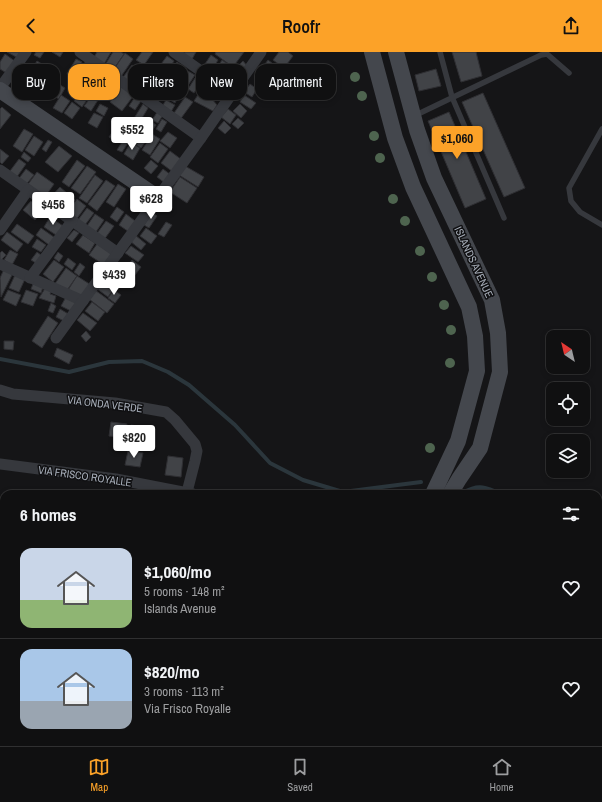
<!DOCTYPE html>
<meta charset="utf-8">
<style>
body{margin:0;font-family:"Archivo Narrow",sans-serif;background:#1e1e1f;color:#f1f3f6;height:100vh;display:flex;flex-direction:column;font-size:15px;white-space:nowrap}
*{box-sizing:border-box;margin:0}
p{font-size:13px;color:#9c9d9f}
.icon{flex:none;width:22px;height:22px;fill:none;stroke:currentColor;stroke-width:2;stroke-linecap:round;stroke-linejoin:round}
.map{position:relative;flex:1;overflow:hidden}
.details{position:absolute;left:0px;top:438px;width:602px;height:256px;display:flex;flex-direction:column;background:#101011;border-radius:12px 12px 0 0;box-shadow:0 2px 6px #0003,0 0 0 1px #303031}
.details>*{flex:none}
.hud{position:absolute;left:12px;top:12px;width:400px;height:36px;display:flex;gap:8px}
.needle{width:26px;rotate:325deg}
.fabs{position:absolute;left:546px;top:278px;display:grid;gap:8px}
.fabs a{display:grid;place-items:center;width:44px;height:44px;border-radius:8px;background:#101011;box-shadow:0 2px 6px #0003,0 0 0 1px #303031;font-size:20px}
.price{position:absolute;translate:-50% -34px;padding:0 9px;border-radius:4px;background:#fff;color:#222;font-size:13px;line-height:26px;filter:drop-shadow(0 1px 2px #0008)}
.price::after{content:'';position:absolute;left:50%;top:24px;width:12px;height:9px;margin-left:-6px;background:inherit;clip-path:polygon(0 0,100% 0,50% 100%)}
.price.selected{background:#fca228;color:#111}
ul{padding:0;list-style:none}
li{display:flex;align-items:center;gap:12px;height:100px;padding:0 20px}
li+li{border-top:1px solid #303031}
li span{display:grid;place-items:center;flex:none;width:112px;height:80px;border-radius:12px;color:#555}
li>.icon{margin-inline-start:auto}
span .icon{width:48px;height:48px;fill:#fffc;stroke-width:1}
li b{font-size:17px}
h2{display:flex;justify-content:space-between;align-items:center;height:48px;padding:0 20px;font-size:17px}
.tag{padding:0 14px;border-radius:12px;background:#101011;box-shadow:0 2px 6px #0003,0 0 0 1px #303031;font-size:14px;line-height:36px}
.tag.selected{background:#fca228;color:#111}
header{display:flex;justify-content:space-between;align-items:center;height:52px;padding:0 20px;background:#fca228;color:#111;font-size:18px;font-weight:600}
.tabs{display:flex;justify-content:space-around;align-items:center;height:56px;border-top:1px solid #303031;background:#101011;font-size:11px;color:#9c9d9f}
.tabs a{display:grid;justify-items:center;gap:2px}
.tabs .selected{color:#fca228}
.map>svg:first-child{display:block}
</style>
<header><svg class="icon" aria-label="back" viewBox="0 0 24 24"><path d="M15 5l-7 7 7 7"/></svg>Roofr<svg class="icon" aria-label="share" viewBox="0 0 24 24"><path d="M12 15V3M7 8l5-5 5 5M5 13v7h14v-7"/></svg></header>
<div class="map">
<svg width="602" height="694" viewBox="0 0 602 694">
<rect width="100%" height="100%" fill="#151517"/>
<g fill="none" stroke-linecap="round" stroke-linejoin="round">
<g stroke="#2b363c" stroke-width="4">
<polyline points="0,307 69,320 109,310 142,309 168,320 189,333 235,373 270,411 303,428 343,440 421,430"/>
<path d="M463,441C480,431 485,436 502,442"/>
<polyline points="598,456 602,456"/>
<polyline points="0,610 4,611"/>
<polyline points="270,690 274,694"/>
</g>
</g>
<g fill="#414347" stroke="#2f2f33">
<polygon points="7,0 21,0 18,6"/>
<polygon points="36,0 44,0 40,6 34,3"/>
<polygon points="52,0 63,0 60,5"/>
<polygon points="97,0 111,0 103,14 93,7"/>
<polygon points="113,0 121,0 124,2 111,21 103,16"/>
<polygon points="142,0 153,0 144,13 136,8"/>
<polygon points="185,0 196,0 191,9 182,4"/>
<polygon points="216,0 244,0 233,15 215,2"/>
<polygon points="279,0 288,0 293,4 284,16 273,8"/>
<polygon points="452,0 476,0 482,24 461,30"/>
<polygon points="125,1 133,7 120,26 112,20"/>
<polygon points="5,2 16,10 8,22 0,17 0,10"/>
<polygon points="211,3 218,8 209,23 201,18"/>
<polygon points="167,4 174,9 164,24 156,19"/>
<polygon points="76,7 82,10 73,26 67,22"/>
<polygon points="222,8 229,13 224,20 217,16"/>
<polygon points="268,8 282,19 274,30 260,19"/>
<polygon points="37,9 50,17 41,30 29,22"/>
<polygon points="86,9 105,23 92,41 73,27"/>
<polygon points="243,9 248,15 243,19 238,14"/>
<polygon points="177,10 185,16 173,34 164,29"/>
<polygon points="132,13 137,17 127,32 121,28"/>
<polygon points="235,15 241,22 229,34 222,28"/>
<polygon points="52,17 60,22 56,28 48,23"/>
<polygon points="141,17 150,23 140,38 131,33"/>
<polygon points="436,17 441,34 419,39 415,23"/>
<polygon points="186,18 195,23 183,41 174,35"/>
<polygon points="261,23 272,31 266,39 255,32"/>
<polygon points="105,26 110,30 107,35 101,31"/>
<polygon points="195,26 201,30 194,41 188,37"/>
<polygon points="156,27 169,36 163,45 150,36"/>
<polygon points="57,31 65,36 59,47 50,42"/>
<polygon points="46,32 52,36 46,44 40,40"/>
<polygon points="205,32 217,40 212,47 217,53 213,59 194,49"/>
<polygon points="250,32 257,37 252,45 244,40"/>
<polygon points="99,33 107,38 101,46 94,41"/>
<polygon points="121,34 134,43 122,59 110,50"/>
<polygon points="82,37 91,42 82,55 74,49"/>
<polygon points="171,38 179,43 175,51 167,46"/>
<polygon points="483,41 525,136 504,145 462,50"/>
<polygon points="61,43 70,49 62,61 53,56"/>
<polygon points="244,43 256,51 251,57 240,50"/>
<polygon points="92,44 98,48 91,59 84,54"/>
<polygon points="135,45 141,49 135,58 129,54"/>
<polygon points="185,45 193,50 179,69 172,64"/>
<polygon points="166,48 175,53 169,63 160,58"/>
<polygon points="72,50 80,56 72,67 64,61"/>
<polygon points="100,52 108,56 104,64 96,59"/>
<polygon points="143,52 148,56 139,71 133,68"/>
<polygon points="240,52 247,59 241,66 233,59"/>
<polygon points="2,55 11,63 0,77 0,57"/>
<polygon points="228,57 236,63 230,72 221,65"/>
<polygon points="158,59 163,63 158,71 152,68"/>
<polygon points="449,60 486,147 465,156 428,69"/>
<polygon points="94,61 103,65 97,76 88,71"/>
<polygon points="123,66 130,70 124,80 117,75"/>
<polygon points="238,66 244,71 238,77 232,72"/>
<polygon points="148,67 156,73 151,80 142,74"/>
<polygon points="162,67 167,70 161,80 156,77"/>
<polygon points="224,69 231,76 225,82 218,76"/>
<polygon points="115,76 123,81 117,90 109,85"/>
<polygon points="24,77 33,82 22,100 13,94"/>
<polygon points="146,79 151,83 141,96 136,93"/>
<polygon points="168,80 177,86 170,96 160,89"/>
<polygon points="152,82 160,87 150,103 142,98"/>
<polygon points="34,84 43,90 34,104 25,98"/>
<polygon points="125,85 130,88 122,100 117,98"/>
<polygon points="48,88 52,90 46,100 42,97"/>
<polygon points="131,90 140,96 133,108 124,102"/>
<polygon points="160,91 168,97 158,111 150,105"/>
<polygon points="59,94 72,104 58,120 45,110"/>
<polygon points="0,97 9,104 2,112 0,110"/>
<polygon points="170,99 182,108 173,120 161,111"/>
<polygon points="24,100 31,106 28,110 21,105"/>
<polygon points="19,107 26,112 14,129 7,123"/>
<polygon points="77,108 85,114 69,135 62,130"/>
<polygon points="151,108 158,114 151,122 144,116"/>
<polygon points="87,114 96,120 80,142 71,136"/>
<polygon points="185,114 204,125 198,135 179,123"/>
<polygon points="26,117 34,123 24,135 17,129"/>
<polygon points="163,117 171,123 165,131 157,125"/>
<polygon points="37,120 54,132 43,148 26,135"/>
<polygon points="95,123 103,129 87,151 79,146"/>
<polygon points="180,125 197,136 187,151 170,140"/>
<polygon points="106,128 115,134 97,159 88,152"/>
<polygon points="118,132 126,137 114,155 106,150"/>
<polygon points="60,135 75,148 63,162 47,149"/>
<polygon points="77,147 86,154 73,172 64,165"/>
<polygon points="31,149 43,159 35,168 23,158"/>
<polygon points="117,155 124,160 117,170 110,165"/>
<polygon points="87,156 94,161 82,177 75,172"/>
<polygon points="152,160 157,164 149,176 144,173"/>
<polygon points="95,162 104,168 94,183 85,177"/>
<polygon points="126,162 139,172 132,182 119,173"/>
<polygon points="50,165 63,174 56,183 44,175"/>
<polygon points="106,169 114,174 103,189 95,184"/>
<polygon points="166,170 172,173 164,185 158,182"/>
<polygon points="17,172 34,184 28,192 11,180"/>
<polygon points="41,176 58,188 53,196 36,183"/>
<polygon points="146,176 157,184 151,192 140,184"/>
<polygon points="74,178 79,181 72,190 67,186"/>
<polygon points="7,180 23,192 17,200 1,188"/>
<polygon points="83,183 95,191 89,201 76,192"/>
<polygon points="135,183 146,192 141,198 130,189"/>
<polygon points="37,187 46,193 41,200 32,195"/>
<polygon points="97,192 112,202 104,213 89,203"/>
<polygon points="131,194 144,203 138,210 125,201"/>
<polygon points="10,198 18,202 12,213 4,208"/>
<polygon points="2,199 6,203 1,208 0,207 0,201"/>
<polygon points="37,200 45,206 39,213 31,208"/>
<polygon points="58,200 63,204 59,210 54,206"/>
<polygon points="68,206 76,212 72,218 64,212"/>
<polygon points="54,208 64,215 53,230 43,222"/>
<polygon points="132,208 141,215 135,223 125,217"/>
<polygon points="80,211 85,215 79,224 74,220"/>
<polygon points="114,212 119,215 114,222 109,219"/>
<polygon points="121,215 130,222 125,230 115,223"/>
<polygon points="66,216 77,224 65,241 54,233"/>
<polygon points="4,217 13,221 1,245 0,226"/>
<polygon points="15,223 25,227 19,240 9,236"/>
<polygon points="77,224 91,233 82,247 68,238"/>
<polygon points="115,226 122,230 117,237 111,233"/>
<polygon points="102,229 113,238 108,245 96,236"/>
<polygon points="33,232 43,235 41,241 31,237"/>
<polygon points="46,235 52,238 50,242 56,244 54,251 39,246"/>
<polygon points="8,238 21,243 16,254 3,248"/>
<polygon points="26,238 38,242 33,254 21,250"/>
<polygon points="95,238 114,252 107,261 89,247"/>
<polygon points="114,238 121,243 115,251 108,246"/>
<polygon points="66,245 78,251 73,260 61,254"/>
<polygon points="92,250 105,260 98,269 85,259"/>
<polygon points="51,251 56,254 53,261 48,259"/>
<polygon points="60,257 70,263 66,270 56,265"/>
<polygon points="83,261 97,271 90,279 77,268"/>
<polygon points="48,264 58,271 42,296 32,289"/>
<polygon points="86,279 91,285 86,290 81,284"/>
<polygon points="4,289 14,289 13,298 4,297"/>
<polygon points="57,296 73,303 69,312 54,304"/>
<polygon points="111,370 127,372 125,386 109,384"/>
<polygon points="131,373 146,375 144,389 129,387"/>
<polygon points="128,399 143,401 140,415 125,413"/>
<polygon points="168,404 183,406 181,425 165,423"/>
<polygon points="602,467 602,481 598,481 598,468"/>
<polygon points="602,502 602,516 598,519 598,505"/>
<polygon points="598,567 602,572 602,593 598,588"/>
<polygon points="598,596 602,601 602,610 598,613"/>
<polygon points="602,625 602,641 598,644 598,628"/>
<polygon points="602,648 602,663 598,666 598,651"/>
<polygon points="602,681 602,694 600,694 597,690 598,690 598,685"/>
<polygon points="99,690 118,690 121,694 98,694 97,692"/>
<polygon points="118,690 130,690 124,694 121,694"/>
</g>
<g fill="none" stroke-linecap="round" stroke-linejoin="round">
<g stroke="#36383d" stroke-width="5.5">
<polyline points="440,0 452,45 504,166"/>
<polyline points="414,64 541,3 547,2 569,21"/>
<polyline points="602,77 569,136 571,149 580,160 602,173"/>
</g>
<g stroke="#36383d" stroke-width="11">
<polyline points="80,0 201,86"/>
<polyline points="174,0 232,41"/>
<polyline points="0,36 26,0"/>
<polyline points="0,118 118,201"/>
<polyline points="0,178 28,138"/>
<polyline points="0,212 83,249"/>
<polyline points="30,226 72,169"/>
<polyline points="56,286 201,86 261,0"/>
<polyline points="0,338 13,342 115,351 166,360 175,368 195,392 197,399 195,409 187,440"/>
<polyline points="0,412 116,427 193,442"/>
<polyline points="598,487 602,486"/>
<polyline points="0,497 4,497"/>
<polyline points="598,529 602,526"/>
<polyline points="598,552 602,557"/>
<polyline points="0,561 4,562"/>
<polyline points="598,620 602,616"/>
<polyline points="598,673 602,670"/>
<polyline points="202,690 208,694"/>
<polyline points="462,690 465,694"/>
<polyline points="585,690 588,694"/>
<polyline points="146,694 152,690"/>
<polyline points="366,694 368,690"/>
<polyline points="387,694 393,690"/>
<polyline points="503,694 509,690"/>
<polyline points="571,694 576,690"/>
</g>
<g stroke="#44474d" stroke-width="16">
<polyline points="372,0 395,86 413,135 469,255 475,284 477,319 458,389 433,442"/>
<polyline points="396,0 417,78 434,126 492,248 498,281 500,320 480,396 459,427 450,442"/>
<polyline points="0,38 157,145"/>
<polyline points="298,694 300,690"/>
<polyline points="317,694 319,690"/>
</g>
</g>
<g fill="#4e644f">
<circle cx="355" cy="25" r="5"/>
<circle cx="362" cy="44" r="5"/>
<circle cx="374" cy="84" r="5"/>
<circle cx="380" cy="106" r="5"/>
<circle cx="393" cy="147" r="5"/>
<circle cx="405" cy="169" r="5"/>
<circle cx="420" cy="199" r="5"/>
<circle cx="432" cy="225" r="5"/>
<circle cx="444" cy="253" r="5"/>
<circle cx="451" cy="278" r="5"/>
<circle cx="450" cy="311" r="5"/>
<circle cx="430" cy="396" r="5"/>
</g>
<g text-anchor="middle" stroke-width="3" stroke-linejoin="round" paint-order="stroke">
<g font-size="11" fill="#a6adb8" stroke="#101012">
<text transform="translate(474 210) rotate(65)" y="4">ISLANDS AVENUE</text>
<text transform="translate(105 352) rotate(7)" y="4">VIA ONDA VERDE</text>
<text transform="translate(85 424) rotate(8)" y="4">VIA FRISCO ROYALLE</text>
</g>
</g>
</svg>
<div class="fabs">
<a><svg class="needle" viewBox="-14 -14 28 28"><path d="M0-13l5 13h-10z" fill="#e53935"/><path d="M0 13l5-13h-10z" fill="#9c9d9f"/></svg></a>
<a><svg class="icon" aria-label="locate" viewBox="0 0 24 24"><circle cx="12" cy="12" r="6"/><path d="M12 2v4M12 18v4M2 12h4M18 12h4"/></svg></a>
<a><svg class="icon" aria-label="layers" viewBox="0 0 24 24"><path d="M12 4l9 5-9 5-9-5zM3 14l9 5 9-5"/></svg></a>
</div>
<b class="price" style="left:132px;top:99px">$552</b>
<b class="price selected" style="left:457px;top:108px">$1,060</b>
<b class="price" style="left:151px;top:168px">$628</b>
<b class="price" style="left:53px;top:174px">$456</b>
<b class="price" style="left:114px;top:244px">$439</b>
<b class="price" style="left:134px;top:407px">$820</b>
<div class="hud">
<a class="tag">Buy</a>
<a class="tag selected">Rent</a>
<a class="tag">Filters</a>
<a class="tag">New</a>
<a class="tag">Apartment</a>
</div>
<section class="details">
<h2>6 homes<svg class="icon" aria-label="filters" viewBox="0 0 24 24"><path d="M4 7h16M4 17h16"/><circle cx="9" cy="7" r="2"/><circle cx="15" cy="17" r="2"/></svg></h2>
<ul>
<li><span style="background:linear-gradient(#c9d6e8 65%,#8fb573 0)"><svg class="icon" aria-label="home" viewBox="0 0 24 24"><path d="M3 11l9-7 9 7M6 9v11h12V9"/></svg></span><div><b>$1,060/mo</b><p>5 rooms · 148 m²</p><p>Islands Avenue</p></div><svg class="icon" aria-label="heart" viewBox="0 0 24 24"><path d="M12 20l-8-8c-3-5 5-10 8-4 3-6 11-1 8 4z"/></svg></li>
<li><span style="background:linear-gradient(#a9c7e8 65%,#9aa5b1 0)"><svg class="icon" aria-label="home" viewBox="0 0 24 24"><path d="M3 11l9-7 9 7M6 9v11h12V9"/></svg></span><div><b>$820/mo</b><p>3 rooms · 113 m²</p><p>Via Frisco Royalle</p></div><svg class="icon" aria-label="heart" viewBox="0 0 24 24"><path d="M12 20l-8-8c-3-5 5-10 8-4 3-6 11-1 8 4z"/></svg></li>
</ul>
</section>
</div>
<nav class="tabs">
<a class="selected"><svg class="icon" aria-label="map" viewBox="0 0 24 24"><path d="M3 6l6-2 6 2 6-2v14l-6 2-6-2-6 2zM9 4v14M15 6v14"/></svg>Map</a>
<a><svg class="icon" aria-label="saved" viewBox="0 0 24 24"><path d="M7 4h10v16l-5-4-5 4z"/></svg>Saved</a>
<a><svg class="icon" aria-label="home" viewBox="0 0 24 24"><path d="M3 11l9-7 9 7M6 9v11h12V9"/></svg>Home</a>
</nav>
